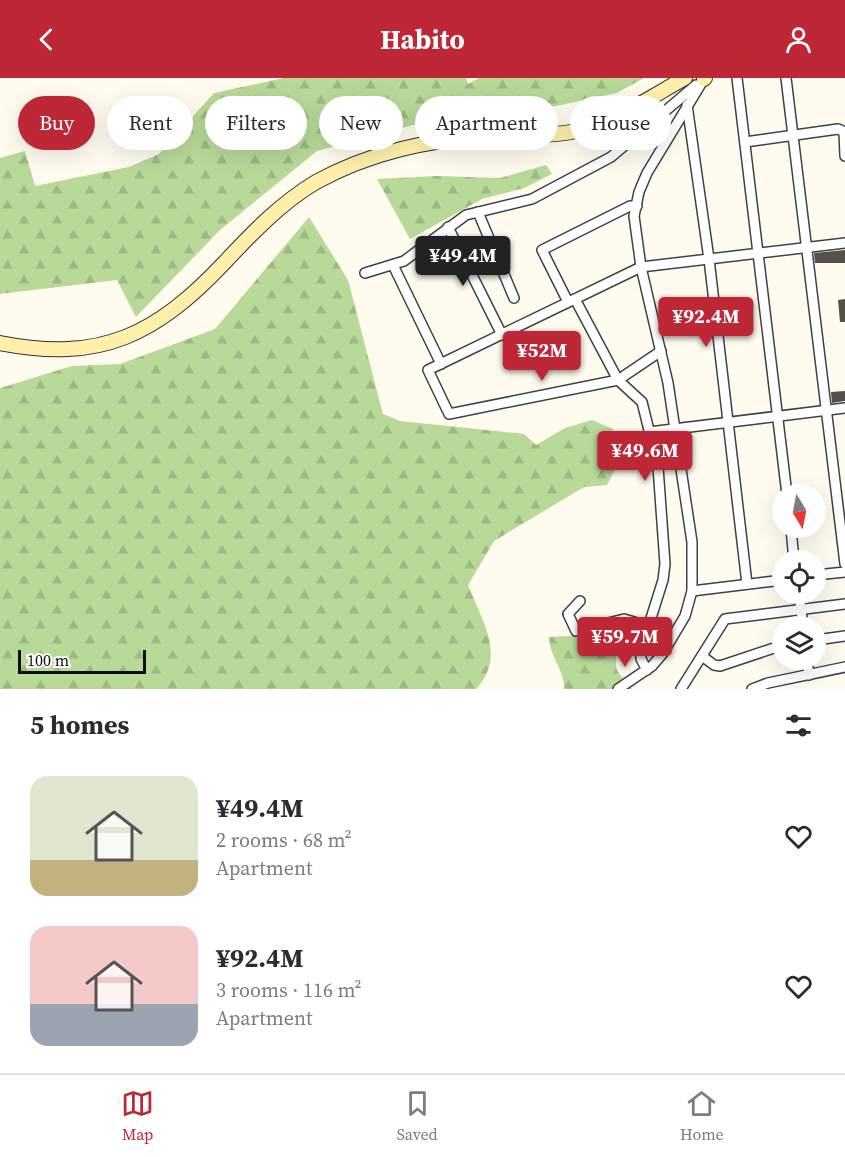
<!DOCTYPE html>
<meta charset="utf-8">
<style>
body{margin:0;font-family:"Source Serif 4",serif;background:#f7f7f7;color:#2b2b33;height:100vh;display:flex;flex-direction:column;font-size:22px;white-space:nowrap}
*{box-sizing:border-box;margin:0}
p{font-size:20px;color:#7c7c81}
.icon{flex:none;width:33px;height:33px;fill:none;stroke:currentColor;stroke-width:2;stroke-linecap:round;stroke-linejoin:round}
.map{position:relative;height:611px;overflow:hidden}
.side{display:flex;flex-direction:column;background:#fff;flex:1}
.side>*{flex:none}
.top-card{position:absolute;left:18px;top:18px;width:810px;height:54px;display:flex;gap:12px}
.needle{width:39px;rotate:170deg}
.fabs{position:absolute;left:772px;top:406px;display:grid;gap:12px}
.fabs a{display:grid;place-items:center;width:54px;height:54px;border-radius:50%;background:#fff;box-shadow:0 6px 24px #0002;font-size:30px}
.scale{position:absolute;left:18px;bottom:15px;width:128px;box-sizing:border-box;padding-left:6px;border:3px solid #0e0e0e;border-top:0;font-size:16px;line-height:21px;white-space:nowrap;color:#0e0e0e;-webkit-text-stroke:4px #fff;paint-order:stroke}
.price{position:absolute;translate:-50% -51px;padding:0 14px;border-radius:6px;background:#bd2736;color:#fff;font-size:20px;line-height:39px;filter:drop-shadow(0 2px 3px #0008)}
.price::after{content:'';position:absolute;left:50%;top:36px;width:18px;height:14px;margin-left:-9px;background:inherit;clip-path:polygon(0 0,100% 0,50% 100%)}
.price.active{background:#222;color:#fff}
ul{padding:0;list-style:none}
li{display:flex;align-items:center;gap:18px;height:150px;padding:0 30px}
li span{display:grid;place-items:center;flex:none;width:168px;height:120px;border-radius:18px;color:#555}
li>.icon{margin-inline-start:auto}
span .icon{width:72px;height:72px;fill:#fffc;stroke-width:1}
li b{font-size:26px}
h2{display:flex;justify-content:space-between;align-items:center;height:72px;padding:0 30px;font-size:26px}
.pill{padding:0 21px;border-radius:27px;background:#fff;box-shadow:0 6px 24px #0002;font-size:21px;line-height:54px}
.pill.active{background:#bd2736;color:#fff}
header{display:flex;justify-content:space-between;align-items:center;height:78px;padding:0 30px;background:#bd2736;color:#fff;font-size:27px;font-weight:700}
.tab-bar{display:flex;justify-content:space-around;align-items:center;height:84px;border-top:2px solid #e1e1e2;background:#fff;font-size:16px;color:#7c7c81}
.tab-bar a{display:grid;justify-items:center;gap:3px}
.tab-bar .active{color:#bd2736}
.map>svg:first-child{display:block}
</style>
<header><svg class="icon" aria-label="back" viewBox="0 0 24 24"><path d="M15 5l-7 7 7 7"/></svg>Habito<svg class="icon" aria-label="person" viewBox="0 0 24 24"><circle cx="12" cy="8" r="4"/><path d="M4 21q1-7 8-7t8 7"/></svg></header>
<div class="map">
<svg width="845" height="611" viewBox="0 0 845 611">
<defs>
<pattern id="forest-firs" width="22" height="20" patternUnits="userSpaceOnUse" patternTransform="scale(1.5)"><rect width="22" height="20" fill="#b9d999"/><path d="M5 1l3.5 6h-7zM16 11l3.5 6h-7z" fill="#9eb983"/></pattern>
</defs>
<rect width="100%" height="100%" fill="#fffbef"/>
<g fill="url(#forest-firs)">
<polygon points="284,0 466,0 468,6 479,0 644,0 617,15 514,37 417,46 317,73 220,152 136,239 117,202 0,216 0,80 25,73 35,108 129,89 159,76 214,15"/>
<polygon points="546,87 552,96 524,110 482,121 410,161 377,101 437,98 500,100"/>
<path d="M309,139L348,202L383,336L400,343L524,356L536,367L565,350L592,342L613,351L621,380L607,407L584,409L494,463L468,507C482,543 507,578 476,611H0V310L72,288L120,286L215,251Z"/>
<path d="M620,545C620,559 614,582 617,592C620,598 628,605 632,611H564C565,592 549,578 549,559L570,558Z"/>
</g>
<g fill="#574f4a">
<polygon points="845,172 845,185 815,185 814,175"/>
<polygon points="845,221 845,244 840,244 838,222"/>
<polygon points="845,313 845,323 832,325 831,314"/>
</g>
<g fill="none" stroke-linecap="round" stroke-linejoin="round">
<g stroke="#414141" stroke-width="12">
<g id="street">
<polyline points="737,0 787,417"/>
<polyline points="786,0 845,486"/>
<polyline points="687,27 709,181 747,506"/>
<polyline points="844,54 845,78"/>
<polyline points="745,64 838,51 845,54"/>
<polyline points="478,134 514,220"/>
<polyline points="448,149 502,257"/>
<polyline points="393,187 441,286"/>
<polyline points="365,195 404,183 466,137 532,121 611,79 696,7"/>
<polyline points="575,221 618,302 642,324 658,389 665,486 663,502 641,572 641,581 647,592"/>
<polyline points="568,224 542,172 630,128 637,128"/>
<polyline points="661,273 618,302 449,336 428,292 641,189 845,165"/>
<polyline points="649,354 845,330"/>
<polyline points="791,450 794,483"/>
<polyline points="816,497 845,494"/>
<polyline points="692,513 783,502"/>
<polyline points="799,516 803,549"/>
<polyline points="580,523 568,536 576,553 624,541 648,548"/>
<polyline points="816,562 845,558"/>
<polyline points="702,578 714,587 720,588 783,567"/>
<polyline points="807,582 809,597"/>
<polyline points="618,611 652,588 663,575 685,538 692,513 692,464 668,305 641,189 634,138 639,114 647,95 704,1"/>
<polyline points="681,611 725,541 845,526"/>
<polyline points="752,611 768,605 845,589"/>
</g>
</g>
<g stroke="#303030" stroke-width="16">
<g id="secondary">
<polyline points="704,1 705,0"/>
<path d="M0,265C101,285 156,257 225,184C252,155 281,125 316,104C371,74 428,62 490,58C517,56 544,59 571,54C612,46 649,20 685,0"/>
</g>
</g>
<use href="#street" stroke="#fff" stroke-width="9"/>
<use href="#secondary" stroke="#fef0ab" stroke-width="14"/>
</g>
</svg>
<div class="fabs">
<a><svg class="needle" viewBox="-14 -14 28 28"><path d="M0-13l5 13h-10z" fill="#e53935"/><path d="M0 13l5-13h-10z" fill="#7c7c81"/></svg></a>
<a><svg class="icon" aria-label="locate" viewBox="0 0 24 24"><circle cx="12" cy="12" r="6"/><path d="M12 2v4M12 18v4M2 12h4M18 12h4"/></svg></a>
<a><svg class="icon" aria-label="layers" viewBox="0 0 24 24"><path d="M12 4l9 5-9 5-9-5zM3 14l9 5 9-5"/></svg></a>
</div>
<div class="scale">100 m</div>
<b class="price active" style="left:463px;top:209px">¥49.4M</b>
<b class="price" style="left:706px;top:270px">¥92.4M</b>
<b class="price" style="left:542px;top:304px">¥52M</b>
<b class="price" style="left:645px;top:404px">¥49.6M</b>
<b class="price" style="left:625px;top:590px">¥59.7M</b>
<div class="top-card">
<a class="pill active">Buy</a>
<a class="pill">Rent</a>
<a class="pill">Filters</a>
<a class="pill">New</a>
<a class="pill">Apartment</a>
<a class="pill">House</a>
</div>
</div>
<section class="side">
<h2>5 homes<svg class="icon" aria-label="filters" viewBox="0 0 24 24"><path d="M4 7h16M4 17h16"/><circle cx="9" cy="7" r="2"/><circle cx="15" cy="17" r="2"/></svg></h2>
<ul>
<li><span style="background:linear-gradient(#dfe7d0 70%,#c2b280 0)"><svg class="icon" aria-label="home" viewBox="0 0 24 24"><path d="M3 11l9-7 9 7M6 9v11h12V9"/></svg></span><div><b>¥49.4M</b><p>2 rooms · 68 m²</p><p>Apartment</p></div><svg class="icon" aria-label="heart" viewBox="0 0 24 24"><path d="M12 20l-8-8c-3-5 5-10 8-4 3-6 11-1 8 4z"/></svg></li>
<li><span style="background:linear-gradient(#f6c9c9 65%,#9aa5b1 0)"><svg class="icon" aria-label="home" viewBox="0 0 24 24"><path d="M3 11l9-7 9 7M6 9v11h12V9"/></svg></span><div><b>¥92.4M</b><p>3 rooms · 116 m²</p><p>Apartment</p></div><svg class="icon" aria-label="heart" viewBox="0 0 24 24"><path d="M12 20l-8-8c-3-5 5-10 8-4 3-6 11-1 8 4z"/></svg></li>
</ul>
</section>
<nav class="tab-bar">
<a class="active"><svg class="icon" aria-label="map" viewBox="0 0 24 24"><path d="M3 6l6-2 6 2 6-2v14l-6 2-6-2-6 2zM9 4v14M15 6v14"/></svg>Map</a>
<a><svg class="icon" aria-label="saved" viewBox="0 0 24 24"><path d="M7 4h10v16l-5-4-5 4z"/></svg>Saved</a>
<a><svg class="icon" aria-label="home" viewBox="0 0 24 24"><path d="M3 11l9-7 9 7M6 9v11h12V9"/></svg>Home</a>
</nav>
